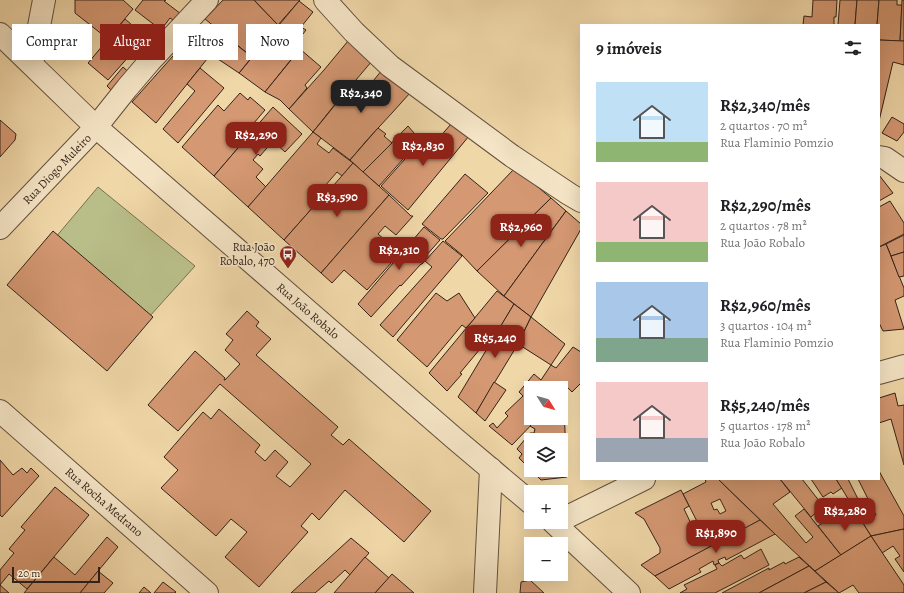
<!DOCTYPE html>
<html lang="pt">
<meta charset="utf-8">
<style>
body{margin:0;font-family:Alegreya,serif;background:#f2f2f2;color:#202124;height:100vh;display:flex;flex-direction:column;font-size:15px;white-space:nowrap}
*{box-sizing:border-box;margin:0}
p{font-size:13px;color:#757577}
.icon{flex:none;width:22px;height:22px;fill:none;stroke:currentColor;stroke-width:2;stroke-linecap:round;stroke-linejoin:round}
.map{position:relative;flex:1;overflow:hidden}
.drawer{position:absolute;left:580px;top:24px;width:300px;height:456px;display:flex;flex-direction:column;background:#fff;border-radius:0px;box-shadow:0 4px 16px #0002}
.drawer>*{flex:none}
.hud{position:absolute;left:12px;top:24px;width:380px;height:36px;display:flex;gap:8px}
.needle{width:26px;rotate:127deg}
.buttons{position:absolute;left:524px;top:381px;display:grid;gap:8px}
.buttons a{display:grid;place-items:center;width:44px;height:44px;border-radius:0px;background:#fff;box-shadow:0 4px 16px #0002;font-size:20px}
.scale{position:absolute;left:12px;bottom:10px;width:88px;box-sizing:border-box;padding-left:4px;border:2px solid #34231a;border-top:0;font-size:11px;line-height:14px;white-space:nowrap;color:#34231a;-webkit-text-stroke:3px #f5e5c6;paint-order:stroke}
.price{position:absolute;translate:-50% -34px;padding:0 9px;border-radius:8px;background:#8f2418;color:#fff;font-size:13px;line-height:26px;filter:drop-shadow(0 1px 2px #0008)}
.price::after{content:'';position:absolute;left:50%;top:24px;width:12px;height:9px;margin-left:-6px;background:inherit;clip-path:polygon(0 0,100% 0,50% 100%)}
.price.current{background:#222;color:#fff}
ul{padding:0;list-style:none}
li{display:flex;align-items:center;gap:12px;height:100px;padding:0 16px}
li span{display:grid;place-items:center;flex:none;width:112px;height:80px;border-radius:0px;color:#555}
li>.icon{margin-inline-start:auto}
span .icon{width:48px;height:48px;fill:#fffc;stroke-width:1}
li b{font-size:17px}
h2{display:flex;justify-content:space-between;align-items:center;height:48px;padding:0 16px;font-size:17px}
.pill{padding:0 14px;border-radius:0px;background:#fff;box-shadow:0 4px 16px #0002;font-size:14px;line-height:36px}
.pill.current{background:#8f2418;color:#fff}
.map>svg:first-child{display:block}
</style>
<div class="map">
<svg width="904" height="593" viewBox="0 0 904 593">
<rect width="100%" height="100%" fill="#f0d7a8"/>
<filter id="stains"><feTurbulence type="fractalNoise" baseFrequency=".005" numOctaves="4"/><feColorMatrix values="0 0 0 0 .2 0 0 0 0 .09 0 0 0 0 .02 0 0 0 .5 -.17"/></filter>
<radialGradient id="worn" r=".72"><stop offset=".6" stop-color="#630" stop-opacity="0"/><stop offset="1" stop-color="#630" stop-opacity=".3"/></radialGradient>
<polygon fill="#b9be88" stroke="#767051" points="98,187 195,266 149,317 55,238"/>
<g fill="#d49872" stroke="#34231a" fill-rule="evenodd">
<polygon points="75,0 123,0 133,9 108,39 75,13"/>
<polygon points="143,0 166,0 164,1 181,14 176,22 170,18 161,30 135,10"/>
<polygon points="223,0 254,0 278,25 252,57 205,19"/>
<polygon points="254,0 300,0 278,25"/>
<polygon points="813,0 837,0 836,17 834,17 834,25 803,25 804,16 812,17"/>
<polygon points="840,0 857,0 855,25 838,25"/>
<polygon points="857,0 879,0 877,25 855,25"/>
<polygon points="879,0 897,0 897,5 902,5 900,41 879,40 879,25 877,25"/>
<polygon points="902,0 904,0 904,41 900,41"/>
<polygon points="299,1 313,12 301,27 306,30 293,47 298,51 265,92 239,73"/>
<polygon points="125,19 146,37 108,80 88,63"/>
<polygon points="156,34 164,42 149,59 140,51"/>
<polygon points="189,38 211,54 156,123 132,102"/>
<polygon points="229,39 252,57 239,73 215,57"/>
<polygon points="879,40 904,41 904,65 893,62 879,121"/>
<polygon points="348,41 372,61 350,87 345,83 332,99 336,103 313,132 289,109 324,70"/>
<polygon points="300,49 321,67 305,85 307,88 289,109 280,100 265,92"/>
<polygon points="123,67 133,76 116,95 107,86"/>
<polygon points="200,68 224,88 178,143 163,129 195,91 187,84"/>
<polygon points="382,70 410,93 392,113 367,140 350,160 313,132 353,83 365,91"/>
<polygon points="240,93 248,100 250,97 265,110 248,130 251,133 214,176 182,147 218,105 224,111"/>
<polygon points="273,107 302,134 285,152 273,141 260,156 258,154 253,160 263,169 256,177 266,187 248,207 214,176"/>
<polygon points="892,117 904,124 904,132 897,141 882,133"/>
<polygon points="0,120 16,134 15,140 0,157"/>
<polygon points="451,124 469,136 408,210 381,186 421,141 424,139 432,146"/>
<polygon points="408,126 420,140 379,186 363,172"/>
<polygon points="378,128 386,134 384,136 392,143 363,172 350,160"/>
<polygon points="313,132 321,138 317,144 329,153 333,148 353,163 342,176 337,172 318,194 322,197 284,240 248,207"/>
<polygon points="353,163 389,195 321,273 284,240 322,197 327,201 337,190 333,186"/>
<polygon points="515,168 551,198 477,271 462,255 445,241"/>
<polygon points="465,174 488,193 443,239 441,239 422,224"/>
<polygon points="879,175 893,193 879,201"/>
<polygon points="389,195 411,216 413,216 396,235 385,226 378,234 400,253 367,290 344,270 332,283 321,273"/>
<polygon points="551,198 566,211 504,296 477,271"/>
<polygon points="890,201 904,223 904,234 879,247 879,207"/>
<polygon points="566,211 581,224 581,229 531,317 504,296"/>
<polygon points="424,227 440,240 424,258 426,260 422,264 421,264 401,286 400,285 371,317 358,304"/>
<polygon points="53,231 153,317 107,371 7,285"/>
<polygon points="904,235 904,252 891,256 886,244"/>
<polygon points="443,241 462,256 393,337 380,325 432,267 425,261"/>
<polygon points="886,244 904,288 904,296 895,300 904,329 883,331 879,323 879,247"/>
<polygon points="904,252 904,276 899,277 891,256"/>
<polygon points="497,291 514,304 497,333 491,328 481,340 485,343 460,373 462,374 447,391 429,373"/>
<polygon points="436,293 447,301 459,293 475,318 466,328 462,325 427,367 397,340"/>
<polygon points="514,304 531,317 518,344 476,413 458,397"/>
<polygon points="247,311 259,322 256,326 271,339 256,355 338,427 331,435 343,445 349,439 431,511 404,542 345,490 319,520 312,513 301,526 308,532 259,587 225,557 247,532 231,519 216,536 161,488 178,470 164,457 203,412 211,419 219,409 260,445 255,452 265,461 275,450 288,462 276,476 290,487 311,464 220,384 178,431 148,405 195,351 225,378 224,380 225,380 240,364 225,350 233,340 226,334"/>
<polygon points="531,317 565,344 551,365 518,344"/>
<polygon points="573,347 581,352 581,383 572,392 567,387 561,394 561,388 531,388 531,418 538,418 512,445 489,426 493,423 497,428 508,416 505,413 523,396 519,392 534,374 541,380 551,365 556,368"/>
<polygon points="494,382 506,390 485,421 476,413"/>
<polygon points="895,393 898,406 904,405 904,465 891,419 879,423 879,398"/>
<path d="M561,396L567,403L564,408L567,477L541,480L519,458L522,454L517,449L530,433H534L535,429L530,426L538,418H561ZM531,440H561V470H531Z"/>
<polygon points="0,460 13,475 22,468 27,473 31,468 39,476 2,517 0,515"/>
<polygon points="879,471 904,516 904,529 871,536 862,522 876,515 858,479 879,479"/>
<path d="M705,479H718L760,520L715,545L709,532L704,535L683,494L706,482ZM720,499L726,511L720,514L717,509L714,510L711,503Z"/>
<polygon points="718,479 780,479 790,492 773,504 806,543 813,537 795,516 804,509 841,555 815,571 775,534"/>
<polygon points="780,479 802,479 820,502 821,500 825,505 811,517"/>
<polygon points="811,479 836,479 842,488 833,494 831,492 823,497"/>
<polygon points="836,479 848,479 858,499 850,502"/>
<polygon points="55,487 89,515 27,589 9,574 0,585 0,570 14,553 9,549 25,530 21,527"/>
<polygon points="681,490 689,506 684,509 698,538 704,535 710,547 655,576 641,565 660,553 660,548 644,519 635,513"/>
<polygon points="839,512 844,519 856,512 871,536 841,555 818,526"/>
<polygon points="760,520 775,534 726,560 725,557 718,560 719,563 714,565 713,561 699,569 701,572 669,589 655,576"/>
<polygon points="904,529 904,572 895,559 900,556 893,546 882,553 871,536"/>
<polygon points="871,536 904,585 904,593 859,593 853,585 839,593 815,571"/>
<polygon points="107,537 118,547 80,593 24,593 54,557 75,575"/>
<polygon points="351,538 369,553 350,575 345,570 331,583 329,581 315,593 291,593"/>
<polygon points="761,549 769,565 715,593 680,593 687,589 684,585 717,569 715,565 719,563 722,566 741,555 744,559"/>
<polygon points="365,557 389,578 375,593 334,593"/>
<polygon points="799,557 809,566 759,593 722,593 769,568 769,570 784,562 785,564"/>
<polygon points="809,566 826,582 804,593 759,593"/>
<polygon points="98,571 113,583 104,593 80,593"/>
<polygon points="392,574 414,593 375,593"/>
<polygon points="530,580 544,593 520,593 521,582"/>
<polygon points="163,582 176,592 175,593 154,593"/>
<polygon points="826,582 839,593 804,593"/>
<polygon points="0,585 9,593 0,593"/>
<polygon points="144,587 151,593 139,593"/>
</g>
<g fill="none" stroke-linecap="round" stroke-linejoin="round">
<g stroke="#63503e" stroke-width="24">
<g id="minor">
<polyline points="325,0 354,32 390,66 512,156 569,194 581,201"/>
<polyline points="0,34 96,127 454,438 531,503"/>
<polyline points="32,63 44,0"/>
<polyline points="879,157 885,158 904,171"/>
<polyline points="0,228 96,127 127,88 150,61 207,0"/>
<polyline points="879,373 904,366"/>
<polyline points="0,411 207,593"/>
<polyline points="561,520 644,479"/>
<polyline points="553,522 629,593"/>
<polyline points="485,593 491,469"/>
</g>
</g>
<use href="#minor" stroke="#f5e5c6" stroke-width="22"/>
</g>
<defs>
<g id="bus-pin" transform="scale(0.9)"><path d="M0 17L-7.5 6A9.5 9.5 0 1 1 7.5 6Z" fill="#8f2418" stroke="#f5e5c6"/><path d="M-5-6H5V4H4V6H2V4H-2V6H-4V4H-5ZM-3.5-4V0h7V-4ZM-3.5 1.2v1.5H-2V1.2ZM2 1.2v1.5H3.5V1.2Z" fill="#fff"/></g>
</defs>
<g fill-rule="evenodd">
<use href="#bus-pin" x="288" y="254"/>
</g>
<g text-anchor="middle" stroke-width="3.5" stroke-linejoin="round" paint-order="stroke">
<g font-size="12" fill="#34231a" stroke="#f5e5c6">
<text transform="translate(57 169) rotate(-46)" y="4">Rua Diogo Muleiro</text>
<text transform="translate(308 311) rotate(41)" y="4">Rua João Robalo</text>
<text transform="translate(104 502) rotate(41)" y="4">Rua Rocha Medrano</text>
</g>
<g font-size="12" fill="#34231a" stroke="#f5e5c6" text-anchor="end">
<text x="275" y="251">Rua João<tspan x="275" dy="14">Robalo, 470</tspan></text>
</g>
</g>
<rect width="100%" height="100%" filter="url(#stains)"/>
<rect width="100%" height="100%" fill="url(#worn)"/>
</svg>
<div class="buttons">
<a><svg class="needle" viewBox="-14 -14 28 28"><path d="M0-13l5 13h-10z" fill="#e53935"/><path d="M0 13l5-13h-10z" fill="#757577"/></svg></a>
<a><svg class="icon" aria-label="layers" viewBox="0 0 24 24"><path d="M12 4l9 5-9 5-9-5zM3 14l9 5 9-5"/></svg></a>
<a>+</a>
<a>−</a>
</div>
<div class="scale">20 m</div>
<b class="price current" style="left:361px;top:114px">R$2,340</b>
<b class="price" style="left:256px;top:156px">R$2,290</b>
<b class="price" style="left:423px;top:167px">R$2,830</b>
<b class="price" style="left:337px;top:218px">R$3,590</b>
<b class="price" style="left:521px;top:248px">R$2,960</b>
<b class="price" style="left:399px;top:271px">R$2,310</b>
<b class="price" style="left:495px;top:359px">R$5,240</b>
<b class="price" style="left:845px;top:532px">R$2,280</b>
<b class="price" style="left:716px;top:554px">R$1,890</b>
<div class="hud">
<a class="pill">Comprar</a>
<a class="pill current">Alugar</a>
<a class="pill">Filtros</a>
<a class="pill">Novo</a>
</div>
<section class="drawer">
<h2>9 imóveis<svg class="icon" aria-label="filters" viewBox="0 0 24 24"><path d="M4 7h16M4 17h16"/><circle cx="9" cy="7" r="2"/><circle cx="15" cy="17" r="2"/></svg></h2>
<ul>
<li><span style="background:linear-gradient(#bfe0f5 75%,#8fb573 0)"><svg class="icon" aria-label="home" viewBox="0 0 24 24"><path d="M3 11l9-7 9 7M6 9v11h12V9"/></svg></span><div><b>R$2,340/mês</b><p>2 quartos · 70 m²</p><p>Rua Flaminio Pomzio</p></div></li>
<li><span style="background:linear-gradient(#f6c9c9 75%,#8fb573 0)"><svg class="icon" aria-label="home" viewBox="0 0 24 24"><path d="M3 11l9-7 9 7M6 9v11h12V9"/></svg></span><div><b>R$2,290/mês</b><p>2 quartos · 78 m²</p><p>Rua João Robalo</p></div></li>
<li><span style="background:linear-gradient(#a9c7e8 70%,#7fa58c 0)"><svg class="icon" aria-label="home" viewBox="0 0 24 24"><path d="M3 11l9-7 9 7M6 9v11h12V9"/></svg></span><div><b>R$2,960/mês</b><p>3 quartos · 104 m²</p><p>Rua Flaminio Pomzio</p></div></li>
<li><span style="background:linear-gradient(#f6c9c9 70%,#9aa5b1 0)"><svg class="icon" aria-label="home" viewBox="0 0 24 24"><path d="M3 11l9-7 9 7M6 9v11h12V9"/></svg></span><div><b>R$5,240/mês</b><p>5 quartos · 178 m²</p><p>Rua João Robalo</p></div></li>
</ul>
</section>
</div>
